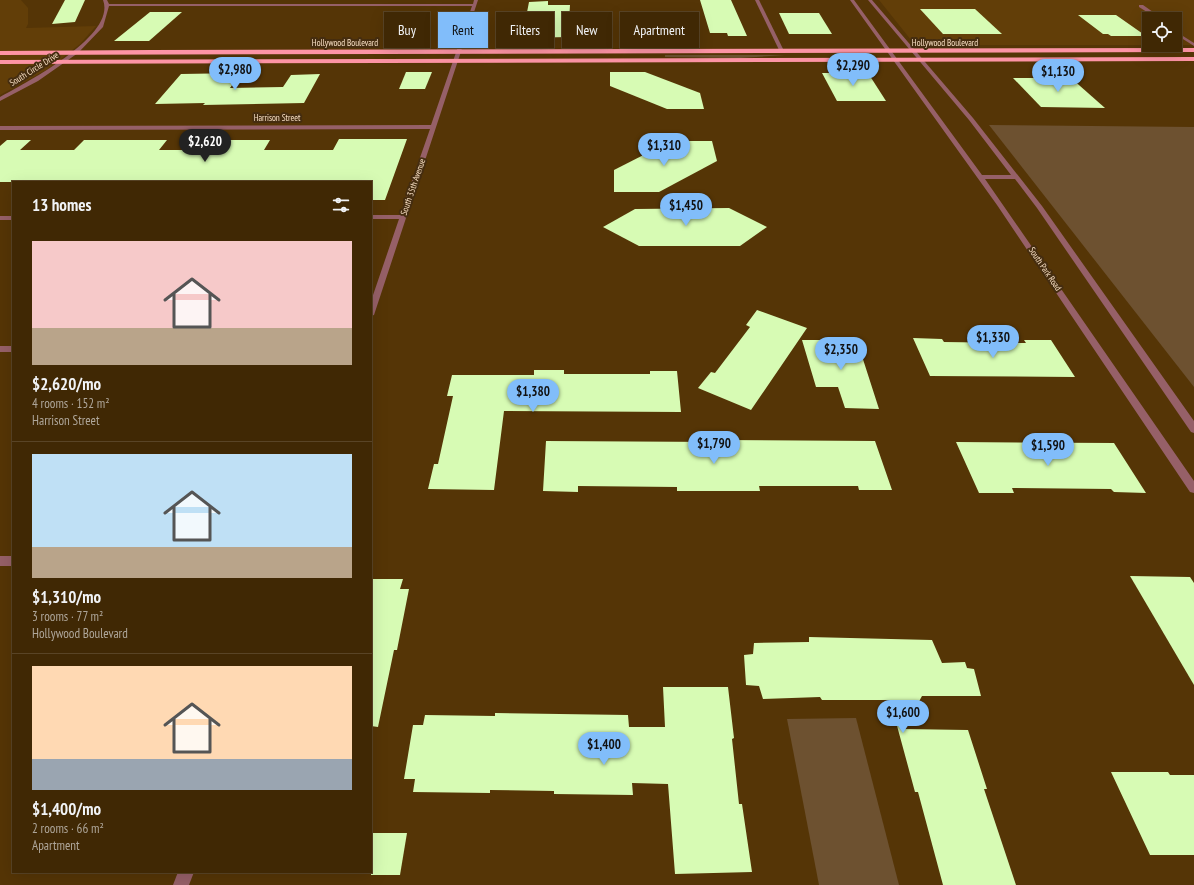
<!DOCTYPE html>
<meta charset="utf-8">
<style>
body{margin:0;font-family:"PT Sans Narrow",sans-serif;background:#4b3413;color:#f1f3f6;height:100vh;display:flex;flex-direction:column;font-size:15px;white-space:nowrap}
*{box-sizing:border-box;margin:0}
p{font-size:13px;color:#aea69a}
.icon{flex:none;width:22px;height:22px;fill:none;stroke:currentColor;stroke-width:2;stroke-linecap:round;stroke-linejoin:round}
.map{position:relative;flex:1;overflow:hidden}
.side{position:absolute;left:12px;top:181px;width:360px;height:692px;display:flex;flex-direction:column;background:#402804;border-radius:0px;box-shadow:0 4px 16px #0002,0 0 0 1px #594426}
.side>*{flex:none}
.guide{position:absolute;left:384px;top:12px;width:380px;height:36px;display:flex;gap:8px}
.fabs{position:absolute;left:1142px;top:12px;display:grid;gap:8px}
.fabs a{display:grid;place-items:center;width:40px;height:40px;border-radius:0px;background:#402804;box-shadow:0 4px 16px #0002,0 0 0 1px #594426;font-size:20px}
.price{position:absolute;translate:-50% -34px;padding:0 9px;border-radius:14px;background:#81bdfa;color:#111;font-size:13px;line-height:26px;filter:drop-shadow(0 1px 2px #0008)}
.price::after{content:'';position:absolute;left:50%;top:24px;width:12px;height:9px;margin-left:-6px;background:inherit;clip-path:polygon(0 0,100% 0,50% 100%)}
.price.active{background:#222;color:#fff}
ul{padding:0;list-style:none}
li{display:grid;align-content:center;gap:8px;height:212px;padding:0 20px}
li+li{border-top:1px solid #594426}
li span{display:grid;place-items:center;height:124px;border-radius:0px;color:#555}
li>.icon{margin-inline-start:auto}
span .icon{width:72px;height:72px;fill:#fffc;stroke-width:1}
li b{font-size:17px}
h2{display:flex;justify-content:space-between;align-items:center;height:48px;padding:0 20px;font-size:17px}
.chip{padding:0 14px;border-radius:0px;background:#402804;box-shadow:0 4px 16px #0002,0 0 0 1px #594426;font-size:14px;line-height:36px}
.chip.active{background:#81bdfa;color:#111}
.map>svg:first-child{display:block}
</style>
<div class="map">
<svg width="1194" height="885" viewBox="0 0 1194 885">
<rect width="100%" height="100%" fill="#553506"/>
<g fill="#623e08" fill-rule="evenodd">
<polygon points="0,0 21,0 28,8 28,24 26,28 96,26 80,44 48,69 0,95"/>
<path d="M879,0H1194V45H915ZM1149,19H1175V45H1149Z"/>
</g>
<g fill="#6d5130">
<polygon points="665,55 785,55 740,58 665,57"/>
<polygon points="989,125 1194,127 1194,387"/>
<polygon points="856,718 899,885 819,885 787,719"/>
</g>
<g fill="#d7fbb4">
<polygon points="65,0 85,0 75,22 52,24"/>
<polygon points="700,0 731,0 747,36 728,36 727,33 710,33"/>
<polygon points="548,1 548,5 570,5 568,37 522,38 529,2"/>
<polygon points="920,9 975,9 1002,34 943,34"/>
<polygon points="150,12 182,12 149,41 114,41"/>
<polygon points="779,13 819,13 832,34 789,34"/>
<polygon points="1078,15 1116,15 1146,36 1111,36 1108,34 1103,34"/>
<polygon points="406,72 432,72 425,89 399,89"/>
<polygon points="610,72 645,72 700,93 704,109 667,109 610,86"/>
<polygon points="241,73 230,88 283,87 291,75 320,74 304,103 203,105 205,103 155,104 181,74"/>
<polygon points="822,73 868,73 886,101 837,101"/>
<polygon points="1013,78 1071,78 1105,108 1041,107"/>
<polygon points="339,139 407,139 385,200 371,200 371,182 0,182 0,146 7,140 31,140 20,150 74,150 84,140 167,140 159,150 212,150 220,140 270,140 264,150 333,150"/>
<polygon points="671,141 712,141 717,161 659,192 614,192 614,170"/>
<polygon points="729,208 767,227 740,246 639,246 603,227 635,209"/>
<polygon points="757,310 807,328 751,410 698,388 711,372 715,373 750,327 746,325"/>
<polygon points="913,338 942,339 944,342 1026,343 1024,340 1051,340 1075,377 930,376"/>
<polygon points="802,340 852,340 855,350 860,350 879,409 845,408 838,387 816,387"/>
<polygon points="534,370 564,370 564,374 650,374 650,371 677,371 681,412 504,411 494,490 428,489 434,464 438,464 453,396 447,396 452,375 534,375"/>
<polygon points="718,440 875,441 892,490 859,490 858,486 759,486 760,491 677,491 677,487 578,486 578,492 543,491 546,441 718,442"/>
<polygon points="956,442 1114,443 1146,493 1114,492 1111,489 1012,488 1014,493 979,493"/>
<polygon points="1130,576 1190,577 1194,583 1194,685"/>
<polygon points="371,579 403,579 400,589 409,589 397,650 394,650 378,727 371,726"/>
<polygon points="809,637 932,640 942,663 965,662 967,668 974,669 981,696 922,696 904,729 968,730 987,789 984,789 1016,885 943,885 918,792 915,792 890,700 822,700 820,697 763,699 759,686 746,685 744,655 753,654 754,643 809,642"/>
<polygon points="663,687 728,687 734,738 732,739 739,804 742,804 752,872 675,874 668,784 632,783 633,795 554,794 554,791 490,790 490,793 413,792 415,779 404,779 413,725 423,725 425,715 495,716 495,713 628,715 629,727 665,727"/>
<polygon points="1111,772 1168,772 1170,775 1194,775 1194,855 1150,855"/>
<polygon points="371,833 407,833 400,875 371,875"/>
</g>
<g fill="none" stroke-linecap="round" stroke-linejoin="round">
<g fill="#966068" fill-rule="evenodd">
<path d="M103,0H107L109,4H473L474,0H478L374,315L371,316V301L399,219H371V215H400L430,129L0,130V126L431,125L472,6H109L103,27L78,53L38,81L0,101V97C25,83 117,36 103,0Z"/>
<polygon points="755,0 759,0 785,53 780,52"/>
<polygon points="850,0 854,0 982,175 1011,175 969,120 868,0 872,0 973,118 1042,206 1194,421 1194,433 1191,432 1037,208 1015,179 985,179 1194,481 1194,493 1190,492 997,205"/>
<polygon points="1139,5 1143,5 1163,19 1158,19 1139,7"/>
<polygon points="1175,31 1194,43 1194,46 1175,34"/>
<rect x="0" y="216" width="13" height="4"/>
<rect x="0" y="346" width="13" height="6"/>
<rect x="0" y="556" width="13" height="10"/>
<polygon points="178,872 194,872 189,885 173,885"/>
</g>
<g fill="#fd94a5" fill-rule="evenodd">
<polygon points="1194,48 1194,52 0,55 0,51 149,50"/>
<polygon points="1194,57 1194,61 0,64 0,60"/>
</g>
</g>
<g text-anchor="middle" stroke-width="4" stroke-linejoin="round" paint-order="stroke">
<g font-size="9" fill="#f9e0c5" stroke="#452d10">
<text x="345" y="46">Hollywood Boulevard</text>
<text x="945" y="46">Hollywood Boulevard</text>
<text transform="translate(34 69) rotate(-32)" y="3">South Circle Drive</text>
<text x="277" y="121">Harrison Street</text>
<text transform="translate(413 187) rotate(-71)" y="3">South 35th Avenue</text>
<text transform="translate(1045 269) rotate(56)" y="3">South Park Road</text>
</g>
</g>
</svg>
<div class="fabs">
<a><svg class="icon" aria-label="locate" viewBox="0 0 24 24"><circle cx="12" cy="12" r="6"/><path d="M12 2v4M12 18v4M2 12h4M18 12h4"/></svg></a>
</div>
<b class="price" style="left:853px;top:87px">$2,290</b>
<b class="price" style="left:235px;top:91px">$2,980</b>
<b class="price" style="left:1058px;top:93px">$1,130</b>
<b class="price active" style="left:205px;top:163px">$2,620</b>
<b class="price" style="left:664px;top:167px">$1,310</b>
<b class="price" style="left:686px;top:227px">$1,450</b>
<b class="price" style="left:993px;top:359px">$1,330</b>
<b class="price" style="left:841px;top:371px">$2,350</b>
<b class="price" style="left:533px;top:413px">$1,380</b>
<b class="price" style="left:714px;top:465px">$1,790</b>
<b class="price" style="left:1048px;top:467px">$1,590</b>
<b class="price" style="left:903px;top:734px">$1,600</b>
<b class="price" style="left:604px;top:766px">$1,400</b>
<div class="guide">
<a class="chip">Buy</a>
<a class="chip active">Rent</a>
<a class="chip">Filters</a>
<a class="chip">New</a>
<a class="chip">Apartment</a>
</div>
<section class="side">
<h2>13 homes<svg class="icon" aria-label="filters" viewBox="0 0 24 24"><path d="M4 7h16M4 17h16"/><circle cx="9" cy="7" r="2"/><circle cx="15" cy="17" r="2"/></svg></h2>
<ul>
<li><span style="background:linear-gradient(#f6c9c9 70%,#b9a48a 0)"><svg class="icon" aria-label="home" viewBox="0 0 24 24"><path d="M3 11l9-7 9 7M6 9v11h12V9"/></svg></span><div><b>$2,620/mo</b><p>4 rooms · 152 m²</p><p>Harrison Street</p></div></li>
<li><span style="background:linear-gradient(#bfe0f5 75%,#b9a48a 0)"><svg class="icon" aria-label="home" viewBox="0 0 24 24"><path d="M3 11l9-7 9 7M6 9v11h12V9"/></svg></span><div><b>$1,310/mo</b><p>3 rooms · 77 m²</p><p>Hollywood Boulevard</p></div></li>
<li><span style="background:linear-gradient(#ffd9b3 75%,#9aa5b1 0)"><svg class="icon" aria-label="home" viewBox="0 0 24 24"><path d="M3 11l9-7 9 7M6 9v11h12V9"/></svg></span><div><b>$1,400/mo</b><p>2 rooms · 66 m²</p><p>Apartment</p></div></li>
</ul>
</section>
</div>
